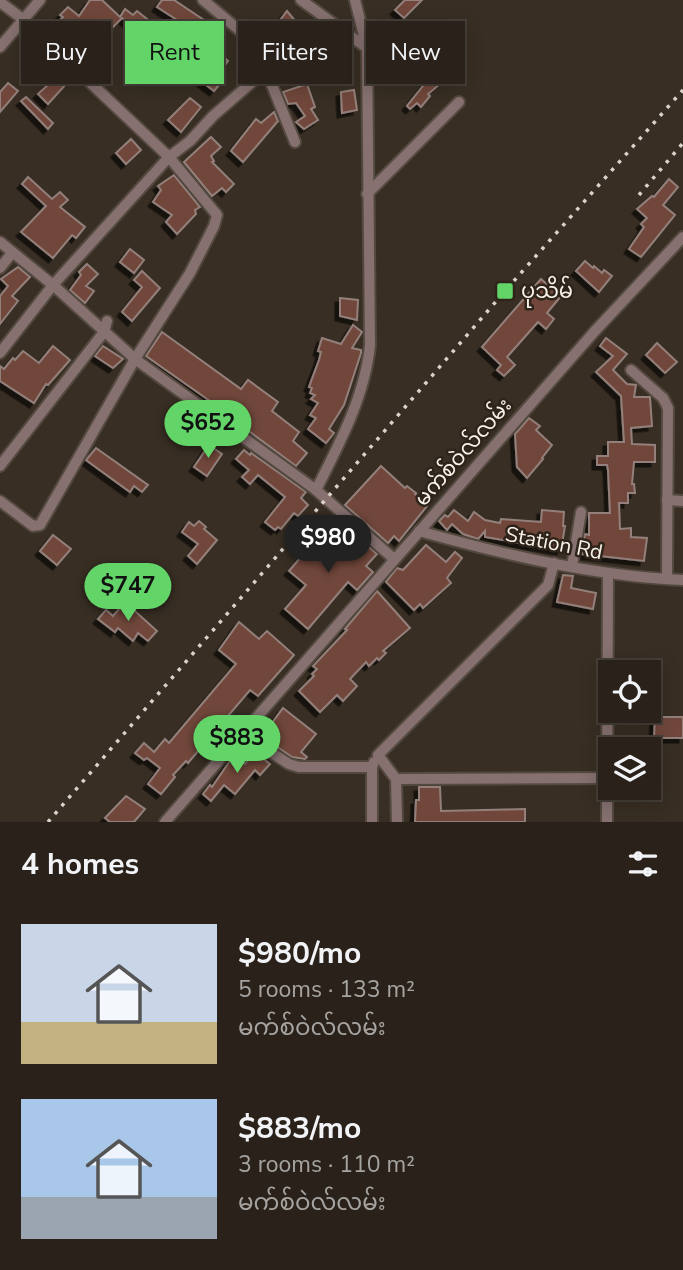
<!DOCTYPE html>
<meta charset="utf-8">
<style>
body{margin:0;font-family:"Nunito Sans","Noto Sans Myanmar",sans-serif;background:#362f27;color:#f1f3f6;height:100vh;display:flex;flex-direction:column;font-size:26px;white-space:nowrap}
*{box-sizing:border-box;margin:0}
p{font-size:23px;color:#a5a4a2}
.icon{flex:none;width:38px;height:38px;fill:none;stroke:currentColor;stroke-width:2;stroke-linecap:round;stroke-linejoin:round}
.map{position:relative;height:822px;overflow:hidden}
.panel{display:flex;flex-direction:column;background:#2a221a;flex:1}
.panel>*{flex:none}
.banner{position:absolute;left:21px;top:21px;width:642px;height:63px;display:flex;gap:14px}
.tools{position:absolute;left:598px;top:660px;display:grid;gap:14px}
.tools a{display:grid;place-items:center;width:63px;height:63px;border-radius:0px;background:#2a221a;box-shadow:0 4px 18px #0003,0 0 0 2px #463f39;font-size:35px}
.price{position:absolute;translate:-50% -60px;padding:0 16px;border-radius:24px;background:#63d468;color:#111;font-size:23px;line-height:46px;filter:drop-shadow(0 2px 4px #0008)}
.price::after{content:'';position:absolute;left:50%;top:42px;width:21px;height:16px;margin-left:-10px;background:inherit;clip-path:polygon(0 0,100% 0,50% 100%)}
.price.active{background:#222;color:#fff}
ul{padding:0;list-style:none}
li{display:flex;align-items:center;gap:21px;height:175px;padding:0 21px}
li span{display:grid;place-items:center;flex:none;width:196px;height:140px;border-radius:0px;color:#555}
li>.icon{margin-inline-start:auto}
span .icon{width:84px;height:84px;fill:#fffc;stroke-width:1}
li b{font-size:30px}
h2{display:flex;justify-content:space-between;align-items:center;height:84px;padding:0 21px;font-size:30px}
.tag{padding:0 24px;border-radius:0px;background:#2a221a;box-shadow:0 4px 18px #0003,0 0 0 2px #463f39;font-size:24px;line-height:63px}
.tag.active{background:#63d468;color:#111}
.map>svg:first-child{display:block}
</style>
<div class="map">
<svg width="683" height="822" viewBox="0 0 683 822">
<defs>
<filter id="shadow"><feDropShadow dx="-4.5" dy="4.5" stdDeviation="0" flood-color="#0009"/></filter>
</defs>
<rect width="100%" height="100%" fill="#382e23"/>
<g fill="#71463a" stroke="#93807b" stroke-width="2" filter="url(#shadow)">
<polygon points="90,0 102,0 120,17 125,9 133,15 137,11 147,19 138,31 122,18 100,40 85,24 63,46 49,32 63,17 60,15 68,7 79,16"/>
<polygon points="162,0 174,0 204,20 220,36 210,45 228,61 218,75 223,80 214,91 164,52 147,74 136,65 162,32 181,47 194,31 157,7"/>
<polygon points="405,0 422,0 404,18 395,10"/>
<polygon points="287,11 305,33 306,32 323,54 314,60 305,46 301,49 298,44 283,52 277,41 274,43 270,34"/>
<polygon points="439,71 446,79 428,94 430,96 421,107 417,103 410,109 407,106 427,81"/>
<polygon points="59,75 67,83 48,104 38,94"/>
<polygon points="8,83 18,91 0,112 0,92"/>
<polygon points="307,84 315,107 311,109 318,120 304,129 296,122 305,116 296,103 288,104 283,92"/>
<polygon points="354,90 357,110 342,113 341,92"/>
<polygon points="26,97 53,123 48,129 21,101"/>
<polygon points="190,98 201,107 181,132 168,120"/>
<polygon points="274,112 278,121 243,162 231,151 256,119 261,123"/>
<polygon points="211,137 221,147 211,156 214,161 212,162 234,184 226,192 222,188 212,196 184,162"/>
<polygon points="131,139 141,150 126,164 116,153"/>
<polygon points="174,175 200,207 195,210 196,214 177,234 166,222 172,215 153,202 161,190 158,186"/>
<polygon points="28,177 52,199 60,192 68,200 60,207 85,227 76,238 72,235 53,258 21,232 46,206 22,184"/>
<polygon points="669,179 678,187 663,205 675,215 641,257 629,249 644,227 641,224 647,218 637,209 652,196 654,197"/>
<polygon points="130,249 144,260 134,273 120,262"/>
<polygon points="585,261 593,268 594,266 602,273 604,270 612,276 599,292 576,271"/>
<polygon points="87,264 98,274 86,286 94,291 85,303 70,290 81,275 79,272"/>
<polygon points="18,267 30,277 12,296 18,301 0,324 0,296 8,286 1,279"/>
<polygon points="142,271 160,288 132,321 122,312 142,287 134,280"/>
<polygon points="541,279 561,296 547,313 554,319 546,329 538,322 507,357 515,365 504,376 497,370 501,365 482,347"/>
<polygon points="340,298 358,300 357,320 340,316"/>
<polygon points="353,325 362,332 352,348 361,350 361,353 344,405 329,429 334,433 326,443 308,429 316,418 310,415 318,403 311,399 315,395 310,393 312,388 309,387 319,360 321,352 318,351 322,338 341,344"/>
<polygon points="162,332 241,389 248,380 278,402 272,411 299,432 293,441 307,453 296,466 246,429 247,427 146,356"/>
<polygon points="606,338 627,354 613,370 627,384 636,385 634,397 650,397 652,426 631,428 632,444 655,445 655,462 634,462 632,484 634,484 635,493 628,493 628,503 619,503 620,529 631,528 631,537 647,538 644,561 582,554 585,534 589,535 589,513 610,513 608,470 607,465 597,465 597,456 608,456 608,442 624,442 621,396 596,372 613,356 600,346"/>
<polygon points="657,343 677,362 665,373 646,355"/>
<polygon points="53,346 70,360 48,385 46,384 34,403 0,381 0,366 4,369 13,358 15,360 23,351 39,363"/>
<polygon points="103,346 123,359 113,368 95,356"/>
<polygon points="529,418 540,426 536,430 552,445 542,458 543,459 527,478 517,467 515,434"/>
<polygon points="209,445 222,454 207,476 194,467"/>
<polygon points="96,448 148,485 142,492 134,486 130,492 86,460"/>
<polygon points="244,450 250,455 251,453 306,492 301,498 308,505 298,516 294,513 281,529 278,527 275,530 265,522 285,497 258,475 250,484 242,477 249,470 236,459"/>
<polygon points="381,466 405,488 407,486 416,493 415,494 428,505 399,541 394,536 388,543 345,505"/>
<polygon points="454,510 468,521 474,512 485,520 500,523 501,519 541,522 542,510 564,512 563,526 565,526 561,550 485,537 485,531 478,539 463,534 452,524 447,530 439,521 445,515 448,517"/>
<polygon points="199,521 206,527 204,529 217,540 197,564 188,556 198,544 182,532 189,522 194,526"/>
<polygon points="349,530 377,554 366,566 373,572 357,590 348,582 308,629 285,609 306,585 289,571 319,536 333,547"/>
<polygon points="53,535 71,549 57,565 40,551"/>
<polygon points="426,545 446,562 455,552 462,558 447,578 451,583 423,608 420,604 414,610 386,582 397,568 403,570"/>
<polygon points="563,575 573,576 571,588 596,593 593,609 557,602"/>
<polygon points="377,591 410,628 383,651 386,653 379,660 377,658 369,666 366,662 350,679 357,686 343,701 337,695 320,712 299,691 314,676 312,674 317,669 313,666 347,630 345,629"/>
<polygon points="125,602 157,631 148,641 138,633 133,641 118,628 115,632 98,619 106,610 113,616"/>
<polygon points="239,622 259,639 267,631 294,655 258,696 250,690 188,763 186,761 173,775 175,777 161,794 148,784 160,768 147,758 144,760 135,753 144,743 154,752 165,739 169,743 236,664 219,650"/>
<polygon points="283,708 316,734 301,752 307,757 305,759 292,757 260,735 267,726 269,727"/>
<polygon points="655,717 683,717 683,738 654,738"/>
<polygon points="255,752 270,764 260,775 255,770 235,794 224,785 211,801 203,794 210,785 212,787 234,755 245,764"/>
<polygon points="419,787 440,787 441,811 525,809 525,822 415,822 416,800 419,800"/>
<polygon points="126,796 145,809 134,822 110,822 105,818"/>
</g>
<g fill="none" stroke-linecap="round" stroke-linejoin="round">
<g stroke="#53493f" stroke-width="14">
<g id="minor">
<polyline points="203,0 245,35 261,58 295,142"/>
<polyline points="301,0 367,48"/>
<polyline points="0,2 24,20 169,157 217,215 214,226 190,273 135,359 40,525 33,526 0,501"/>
<polyline points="0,47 40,0"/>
<polyline points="367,194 459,102"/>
<polyline points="0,242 53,285 135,359 316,490 394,559"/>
<polyline points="0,268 12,253"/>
<polyline points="0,353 53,285 169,157 190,141 213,116 267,69"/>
<polyline points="631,370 663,398 668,408 667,579"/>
<polyline points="0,466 104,332 107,321"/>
<path d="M316,490C339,445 365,396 370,345L367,48L355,0"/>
<polyline points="667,500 683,501"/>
<path d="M419,531C505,555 594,576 683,580"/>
<polyline points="572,566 581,512"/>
<polyline points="243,734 289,764 299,767 372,767"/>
<polyline points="396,779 378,755 548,585 554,563"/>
<polyline points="165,822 594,332 683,237"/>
<polyline points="372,822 372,767 374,762"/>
<polyline points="397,822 396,779 607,778"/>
<polyline points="607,822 608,573"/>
</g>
</g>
<use href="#minor" stroke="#867070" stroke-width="10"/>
<g stroke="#dad3cb" stroke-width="3.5" stroke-dasharray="3.5 7" stroke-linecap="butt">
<polyline points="639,195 683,143"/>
<polyline points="48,822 505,291 683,90"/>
</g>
</g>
<rect fill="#63d468" stroke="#2e2419" stroke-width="2.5" x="496" y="282" width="18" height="18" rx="3.5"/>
<g text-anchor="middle" stroke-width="5" stroke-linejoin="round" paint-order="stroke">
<g font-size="21" fill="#f9f2eb" stroke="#2e2419" text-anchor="start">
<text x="521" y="298">ပုသိမ်</text>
</g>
<g font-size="21" fill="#f9f2eb" stroke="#2e2419">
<text transform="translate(463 452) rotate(-49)" y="7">မက်စ်ဝဲလ်လမ်း</text>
<text transform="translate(554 543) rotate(11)" y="7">Station Rd</text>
</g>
</g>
</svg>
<div class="tools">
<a><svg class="icon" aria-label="locate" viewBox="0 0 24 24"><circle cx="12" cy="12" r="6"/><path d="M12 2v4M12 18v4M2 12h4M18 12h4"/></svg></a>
<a><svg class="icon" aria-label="layers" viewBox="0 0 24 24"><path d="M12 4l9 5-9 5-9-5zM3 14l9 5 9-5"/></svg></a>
</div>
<b class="price" style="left:208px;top:460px">$652</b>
<b class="price active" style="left:328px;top:575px">$980</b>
<b class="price" style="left:128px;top:623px">$747</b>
<b class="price" style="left:237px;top:775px">$883</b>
<div class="banner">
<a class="tag">Buy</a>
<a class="tag active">Rent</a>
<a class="tag">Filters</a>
<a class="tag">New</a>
</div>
</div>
<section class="panel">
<h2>4 homes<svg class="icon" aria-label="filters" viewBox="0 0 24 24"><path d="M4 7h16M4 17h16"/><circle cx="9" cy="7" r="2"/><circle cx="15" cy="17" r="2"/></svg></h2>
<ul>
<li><span style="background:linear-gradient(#c9d6e8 70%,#c2b280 0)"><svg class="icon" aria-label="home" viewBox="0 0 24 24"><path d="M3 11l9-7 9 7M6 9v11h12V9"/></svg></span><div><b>$980/mo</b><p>5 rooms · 133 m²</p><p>မက်စ်ဝဲလ်လမ်း</p></div></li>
<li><span style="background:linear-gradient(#a9c7e8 70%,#9aa5b1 0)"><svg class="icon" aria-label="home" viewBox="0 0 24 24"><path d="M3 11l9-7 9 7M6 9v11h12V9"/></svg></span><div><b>$883/mo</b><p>3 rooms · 110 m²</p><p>မက်စ်ဝဲလ်လမ်း</p></div></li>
</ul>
</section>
